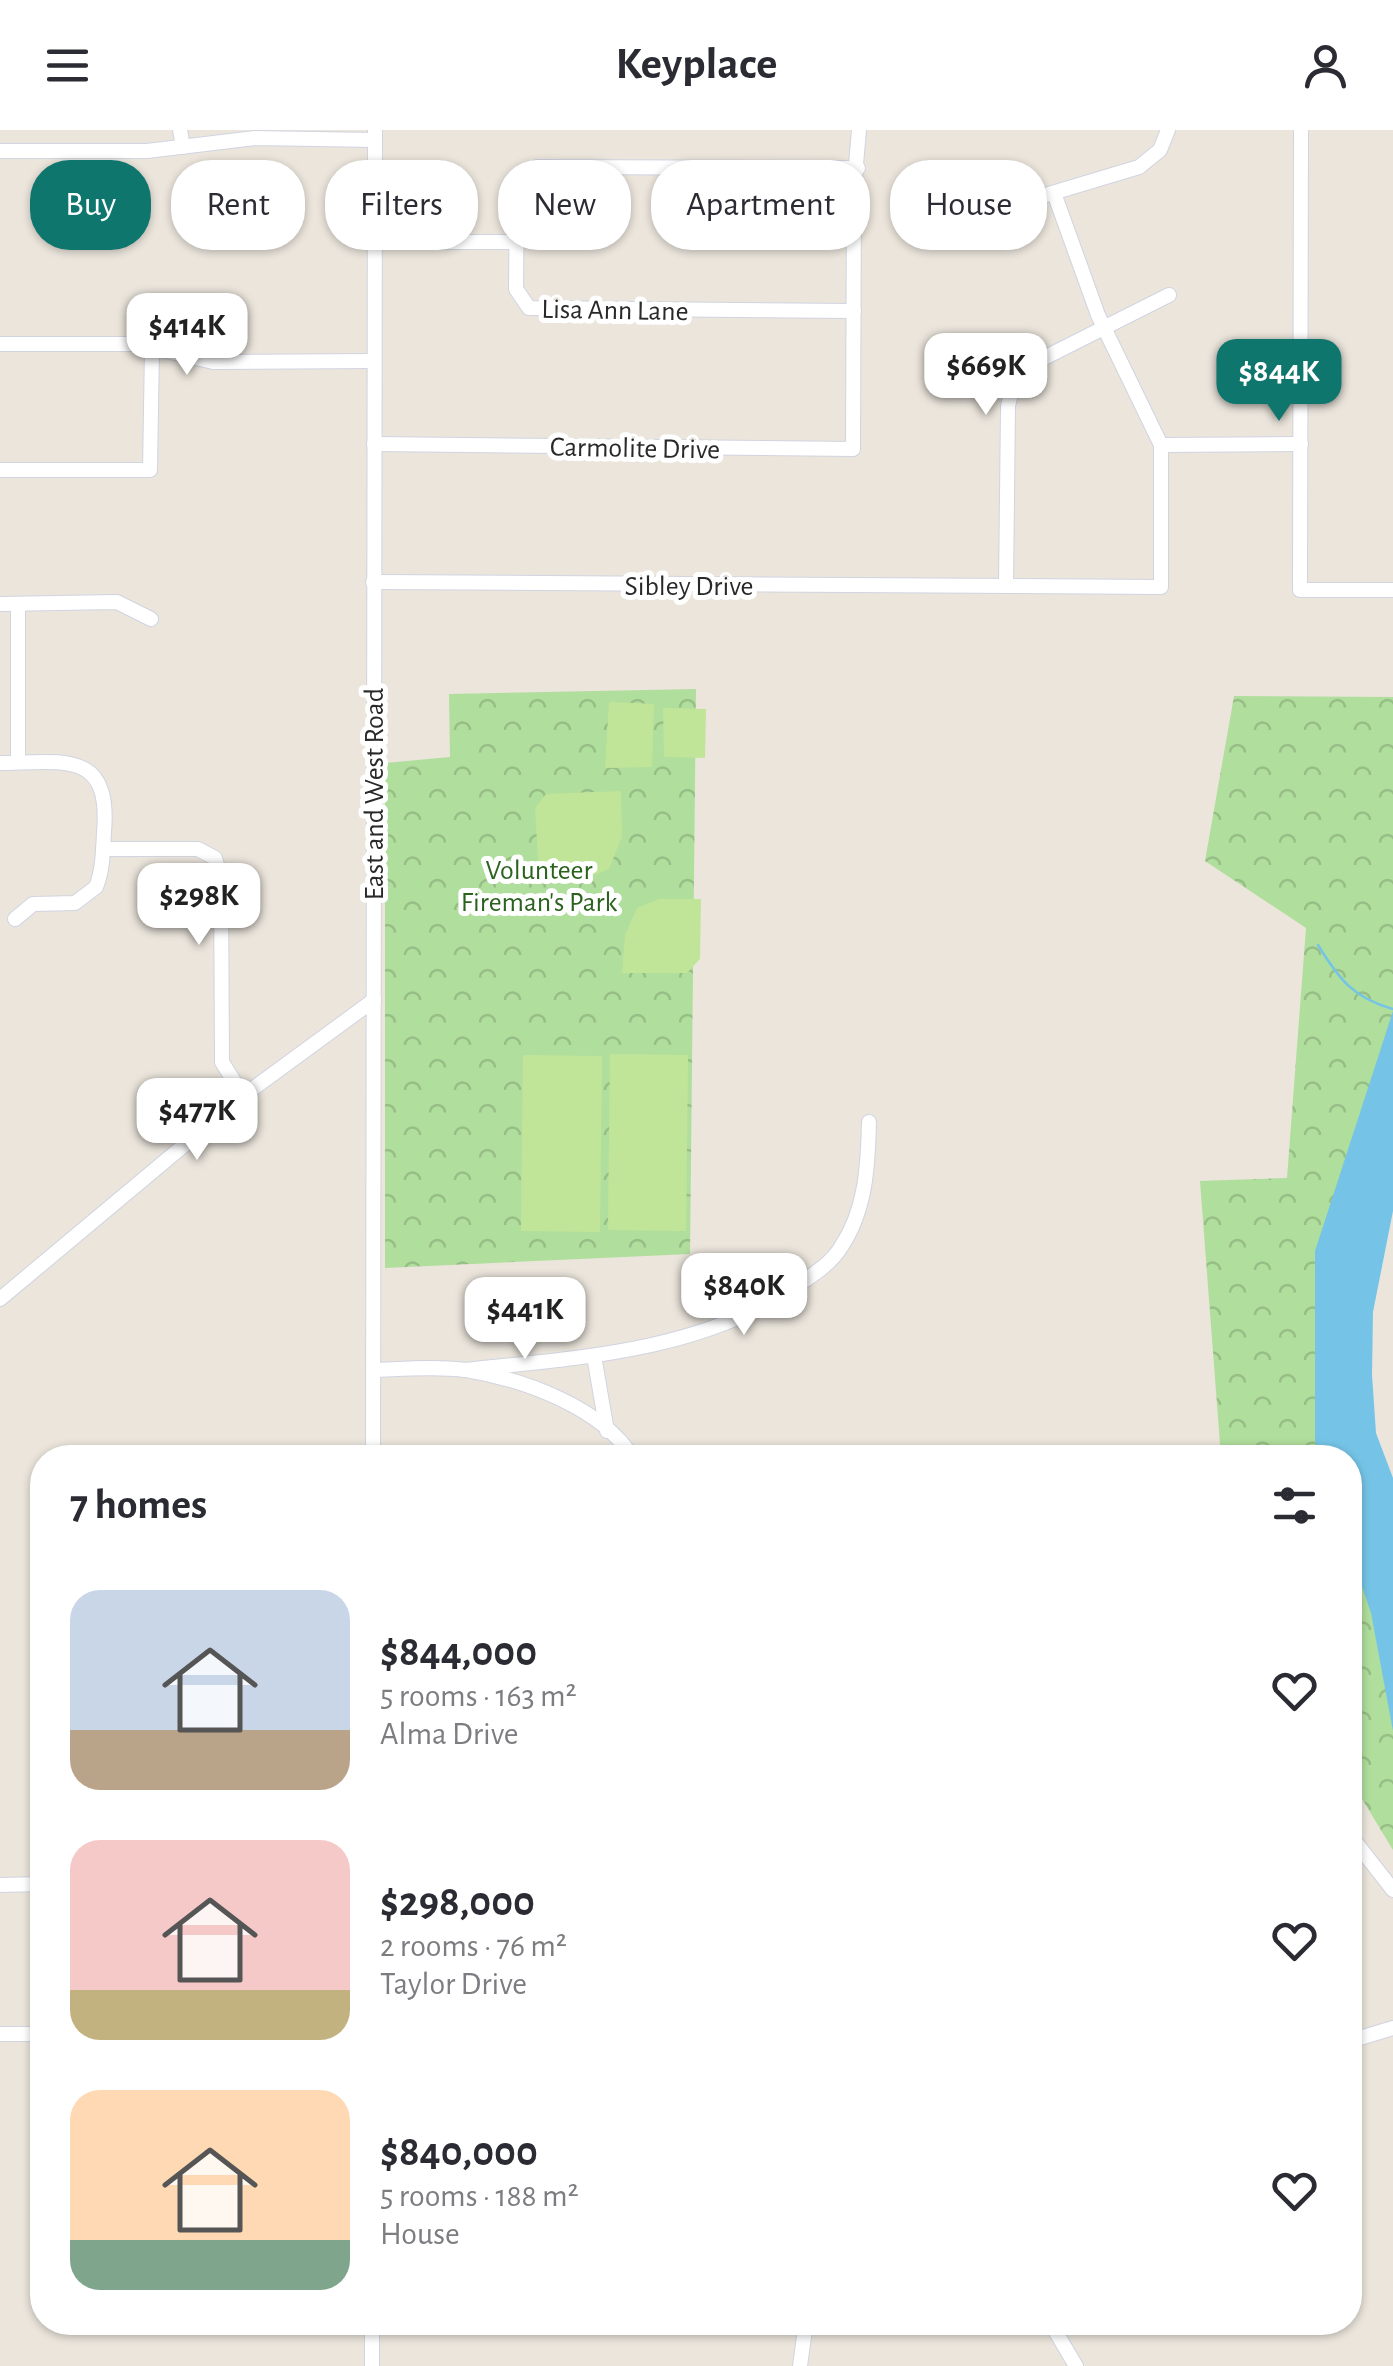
<!DOCTYPE html>
<meta charset="utf-8">
<style>
body{margin:0;font-family:"Alegreya Sans",sans-serif;background:#f2f2f3;color:#2b2b33;height:100vh;display:flex;flex-direction:column;font-size:38px;white-space:nowrap}
*{box-sizing:border-box;margin:0}
p{font-size:32px;color:#7c7c81}
.icon{flex:none;width:55px;height:55px;fill:none;stroke:currentColor;stroke-width:2;stroke-linecap:round;stroke-linejoin:round}
.map{position:relative;flex:1;overflow:hidden}
.side{position:absolute;left:30px;top:1315px;width:1332px;height:890px;display:flex;flex-direction:column;background:#fff;border-radius:40px;box-shadow:0 2px 8px #0004}
.side>*{flex:none}
.top-card{position:absolute;left:30px;top:30px;width:1335px;height:90px;display:flex;gap:20px}
.price{position:absolute;translate:-50% -85px;padding:0 22px;border-radius:20px;background:#fff;color:#222;font-size:32px;line-height:65px;filter:drop-shadow(0 2px 5px #0008)}
.price::after{content:'';position:absolute;left:50%;top:60px;width:30px;height:22px;margin-left:-15px;background:inherit;clip-path:polygon(0 0,100% 0,50% 100%)}
.price.active{background:#0f766e;color:#fff}
ul{padding:0;list-style:none}
li{display:flex;align-items:center;gap:30px;height:250px;padding:0 40px}
li span{display:grid;place-items:center;flex:none;width:280px;height:200px;border-radius:30px;color:#555}
li>.icon{margin-inline-start:auto}
span .icon{width:120px;height:120px;fill:#fffc;stroke-width:1}
li b{font-size:42px}
h2{display:flex;justify-content:space-between;align-items:center;height:120px;padding:0 40px;font-size:42px}
.pill{padding:0 35px;border-radius:40px;background:#fff;box-shadow:0 2px 8px #0004;font-size:35px;line-height:90px}
.pill.active{background:#0f766e;color:#fff}
header{display:flex;justify-content:space-between;align-items:center;height:130px;padding:0 40px;background:#fff;font-size:45px;font-weight:700}
.map>svg:first-child{display:block}
</style>
<header><svg class="icon" aria-label="menu" viewBox="0 0 24 24"><path d="M4 6h16M4 12h16M4 18h16"/></svg>Keyplace<svg class="icon" aria-label="person" viewBox="0 0 24 24"><circle cx="12" cy="8" r="4"/><path d="M4 21q1-7 8-7t8 7"/></svg></header>
<div class="map">
<svg width="1393" height="2236" viewBox="0 0 1393 2236">
<defs>
<pattern id="forest-crowns" width="20" height="18" patternUnits="userSpaceOnUse" patternTransform="scale(2.5)"><rect width="20" height="18" fill="#b0de9c"/><path d="M2 6a3 3 0 1 1 6 0M12 15a3 3 0 1 1 6 0" fill="none" stroke="#97be86"/></pattern>
</defs>
<rect width="100%" height="100%" fill="#ebe5dc"/>
<g fill="url(#forest-crowns)">
<polygon points="696,559 690,1124 385,1138 385,633 450,627 449,564"/>
<polygon points="1234,566 1393,567 1393,966 1342,1327 1221,1327 1200,1051 1287,1048 1306,798 1205,731"/>
<polygon points="1350,1360 1393,1497 1393,1720 1350,1649"/>
</g>
<g fill="#c1e598">
<polygon points="609,572 654,574 652,637 605,638"/>
<polygon points="663,578 706,579 705,628 664,627"/>
<polygon points="621,661 622,707 609,739 594,745 539,746 535,678 546,664"/>
<polygon points="659,769 701,769 700,829 687,843 622,843 625,805 637,778"/>
<polygon points="610,924 688,925 686,1101 608,1100"/>
<polygon points="523,925 602,926 600,1102 521,1101"/>
</g>
<polygon fill="#75c4e7" points="1393,881 1393,1081 1373,1182 1372,1245 1376,1303 1393,1348 1393,1601 1371,1483 1350,1421 1350,1328 1319,1327 1315,1310 1315,1121"/>
<g fill="none" stroke-linecap="round" stroke-linejoin="round">
<path stroke="#75c4e7" stroke-width="2.5" d="M1318,815C1339,849 1353,868 1393,879"/>
<g stroke="#d1d4e1" stroke-width="16">
<g id="minor">
<polyline points="180,0 183,17"/>
<polyline points="1301,0 1300,460 1393,460"/>
<polyline points="0,21 147,21 255,8 375,10"/>
<polyline points="999,79 1139,37 1160,20 1168,0"/>
<polyline points="375,112 516,112"/>
<polyline points="854,181 529,178 516,159 517,56 524,43 537,37 858,38"/>
<polyline points="0,214 137,214 213,232 374,231"/>
<polyline points="374,314 853,319 854,57 859,0"/>
<polyline points="1161,315 1301,314"/>
<polyline points="0,340 150,340 152,218"/>
<polyline points="373,452 1161,457 1161,315 1098,185 1054,63"/>
<polyline points="1006,456 1008,276 1013,255 1026,237 1169,165"/>
<polyline points="0,474 117,472 151,489"/>
<polyline points="18,474 18,632"/>
<path d="M0,633C64,632 111,620 104,702C103,720 103,740 96,757L75,773L33,774L15,789"/>
<polyline points="103,719 198,719 215,728 221,748 222,932 243,966"/>
<polyline points="0,1169 243,966 374,870"/>
<polyline points="594,1226 607,1301"/>
<path d="M373,1240C403,1239 436,1236 466,1240C522,1249 602,1277 633,1328"/>
<path d="M464,1240C576,1228 698,1222 795,1157C811,1146 831,1134 841,1117C866,1080 868,1035 869,992"/>
<polyline points="373,1328 375,0"/>
<polyline points="1350,1705 1393,1760"/>
<polyline points="0,1755 42,1754"/>
<polyline points="0,1904 42,1904"/>
<polyline points="1350,1911 1393,1898"/>
<polyline points="372,2192 372,2236"/>
<polyline points="1050,2192 1076,2236"/>
<polyline points="800,2236 806,2192"/>
</g>
</g>
<use href="#minor" stroke="#fff" stroke-width="14"/>
</g>
<g text-anchor="middle" stroke-width="10" stroke-linejoin="round" paint-order="stroke">
<g font-size="28" fill="#292929" stroke="#fff">
<text transform="translate(615 179) rotate(1)" y="10">Lisa Ann Lane</text>
<text transform="translate(635 317) rotate(1)" y="10">Carmolite Drive</text>
<text x="689" y="465">Sibley Drive</text>
<text transform="translate(373 664) rotate(-90)" y="10">East and West Road</text>
</g>
<g font-size="28" fill="#2a621e" stroke="#fff">
<text x="539" y="749">Volunteer<tspan x="539" dy="32">Fireman's Park</tspan></text>
</g>
</g>
</svg>
<b class="price" style="left:187px;top:248px">$414K</b>
<b class="price" style="left:986px;top:288px">$669K</b>
<b class="price active" style="left:1279px;top:294px">$844K</b>
<b class="price" style="left:199px;top:818px">$298K</b>
<b class="price" style="left:197px;top:1033px">$477K</b>
<b class="price" style="left:744px;top:1208px">$840K</b>
<b class="price" style="left:525px;top:1232px">$441K</b>
<div class="top-card">
<a class="pill active">Buy</a>
<a class="pill">Rent</a>
<a class="pill">Filters</a>
<a class="pill">New</a>
<a class="pill">Apartment</a>
<a class="pill">House</a>
</div>
<section class="side">
<h2>7 homes<svg class="icon" aria-label="filters" viewBox="0 0 24 24"><path d="M4 7h16M4 17h16"/><circle cx="9" cy="7" r="2"/><circle cx="15" cy="17" r="2"/></svg></h2>
<ul>
<li><span style="background:linear-gradient(#c9d6e8 70%,#b9a48a 0)"><svg class="icon" aria-label="home" viewBox="0 0 24 24"><path d="M3 11l9-7 9 7M6 9v11h12V9"/></svg></span><div><b>$844,000</b><p>5 rooms · 163 m²</p><p>Alma Drive</p></div><svg class="icon" aria-label="heart" viewBox="0 0 24 24"><path d="M12 20l-8-8c-3-5 5-10 8-4 3-6 11-1 8 4z"/></svg></li>
<li><span style="background:linear-gradient(#f6c9c9 75%,#c2b280 0)"><svg class="icon" aria-label="home" viewBox="0 0 24 24"><path d="M3 11l9-7 9 7M6 9v11h12V9"/></svg></span><div><b>$298,000</b><p>2 rooms · 76 m²</p><p>Taylor Drive</p></div><svg class="icon" aria-label="heart" viewBox="0 0 24 24"><path d="M12 20l-8-8c-3-5 5-10 8-4 3-6 11-1 8 4z"/></svg></li>
<li><span style="background:linear-gradient(#ffd9b3 75%,#7fa58c 0)"><svg class="icon" aria-label="home" viewBox="0 0 24 24"><path d="M3 11l9-7 9 7M6 9v11h12V9"/></svg></span><div><b>$840,000</b><p>5 rooms · 188 m²</p><p>House</p></div><svg class="icon" aria-label="heart" viewBox="0 0 24 24"><path d="M12 20l-8-8c-3-5 5-10 8-4 3-6 11-1 8 4z"/></svg></li>
</ul>
</section>
</div>
